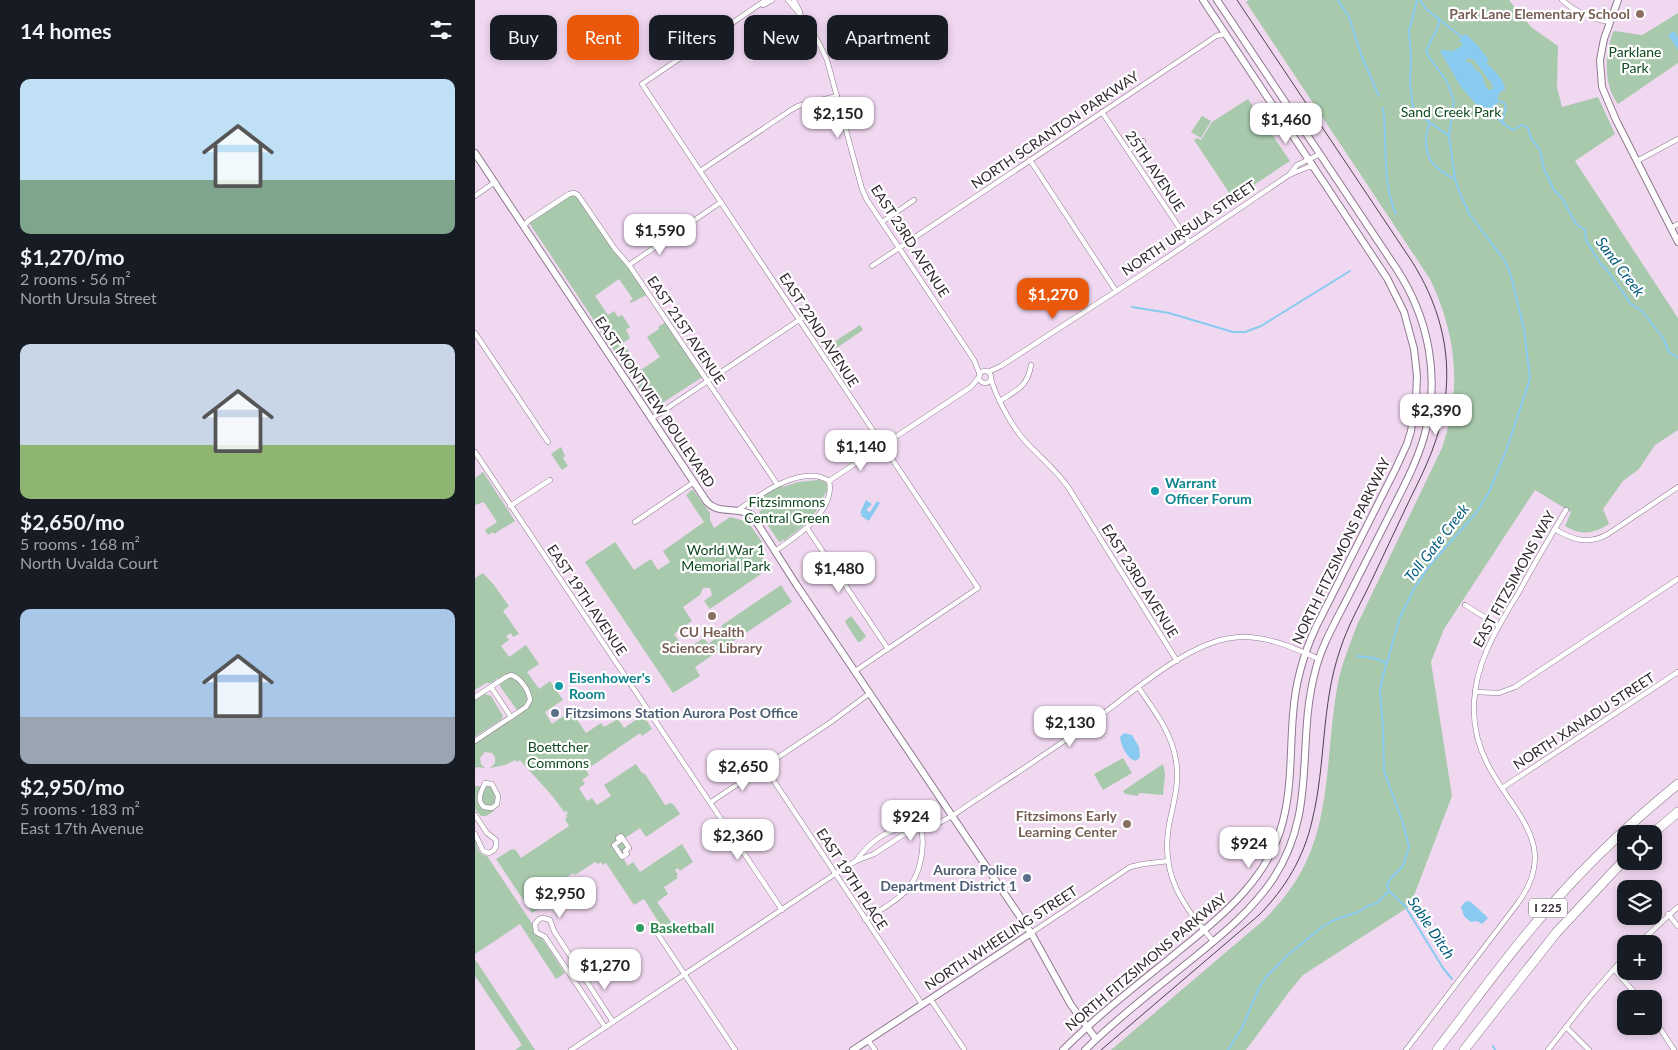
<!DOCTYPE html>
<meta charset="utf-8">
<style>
body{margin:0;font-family:Lato,sans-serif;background:#242831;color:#f1f3f6;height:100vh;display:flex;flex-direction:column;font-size:19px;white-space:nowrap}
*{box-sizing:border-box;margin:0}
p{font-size:16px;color:#9ea1a6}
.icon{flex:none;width:28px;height:28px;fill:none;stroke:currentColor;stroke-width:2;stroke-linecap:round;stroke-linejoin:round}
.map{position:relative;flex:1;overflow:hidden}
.drawer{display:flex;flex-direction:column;background:#171b24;width:475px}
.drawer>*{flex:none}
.banner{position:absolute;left:15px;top:15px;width:475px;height:45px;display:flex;gap:10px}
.buttons{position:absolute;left:1142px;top:825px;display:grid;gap:10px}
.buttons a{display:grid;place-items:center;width:45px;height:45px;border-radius:10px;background:#171b24;box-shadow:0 2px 8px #0003;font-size:25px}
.price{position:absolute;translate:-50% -42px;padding:0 11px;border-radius:10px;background:#fff;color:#222;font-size:16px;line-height:32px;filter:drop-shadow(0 1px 2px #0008)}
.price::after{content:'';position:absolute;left:50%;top:30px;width:15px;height:11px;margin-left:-8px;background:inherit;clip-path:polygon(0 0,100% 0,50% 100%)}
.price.active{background:#ea580c;color:#fff}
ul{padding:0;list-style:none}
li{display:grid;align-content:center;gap:10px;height:265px;padding:0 20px}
li span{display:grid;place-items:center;height:155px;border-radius:10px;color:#555}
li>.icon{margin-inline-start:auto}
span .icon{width:90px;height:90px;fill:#fffc;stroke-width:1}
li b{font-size:21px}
h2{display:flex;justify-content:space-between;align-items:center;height:60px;padding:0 20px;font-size:21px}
.chip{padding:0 18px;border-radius:10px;background:#171b24;box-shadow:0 2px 8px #0003;font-size:18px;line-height:45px}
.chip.active{background:#ea580c;color:#fff}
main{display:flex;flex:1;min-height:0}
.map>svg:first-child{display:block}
</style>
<main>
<section class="drawer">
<h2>14 homes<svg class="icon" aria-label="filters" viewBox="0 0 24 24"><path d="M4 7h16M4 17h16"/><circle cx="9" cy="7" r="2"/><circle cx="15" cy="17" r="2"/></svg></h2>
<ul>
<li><span style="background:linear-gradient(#bfe0f5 65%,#7fa58c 0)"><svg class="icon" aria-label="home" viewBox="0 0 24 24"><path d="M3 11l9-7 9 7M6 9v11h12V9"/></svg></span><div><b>$1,270/mo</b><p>2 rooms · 56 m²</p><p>North Ursula Street</p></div></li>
<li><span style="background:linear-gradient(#c9d6e8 65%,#8fb573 0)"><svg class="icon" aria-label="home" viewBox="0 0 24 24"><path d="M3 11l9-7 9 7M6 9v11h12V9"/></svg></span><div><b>$2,650/mo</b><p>5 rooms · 168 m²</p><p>North Uvalda Court</p></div></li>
<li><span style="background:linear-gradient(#a9c7e8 70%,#9aa5b1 0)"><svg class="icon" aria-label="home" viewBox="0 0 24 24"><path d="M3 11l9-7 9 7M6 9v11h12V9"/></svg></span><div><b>$2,950/mo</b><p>5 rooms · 183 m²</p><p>East 17th Avenue</p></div></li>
</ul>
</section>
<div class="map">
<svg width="1203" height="1050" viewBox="0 0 1203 1050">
<rect width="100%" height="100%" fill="#f0d8f1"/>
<g fill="#a8c9ac">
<path d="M774,0H1034L1056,27L1083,46L1082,87L1087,107L1123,97L1140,134L1100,161L1203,318V430L1180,445L1164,469L1148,481L1128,509L1134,524C1117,534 1108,536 1090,526L1096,512L1060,490L969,629L956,662L977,796L935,906L828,975L814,992L771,1050H636L790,919C804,904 817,889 827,870C857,815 851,744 863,683C867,663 875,644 882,625L967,448C987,389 982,336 955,279L771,2Z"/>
<path d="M1203,13V63L1143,104C1128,84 1130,55 1138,32L1140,31L1166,35L1169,34Z"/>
<polygon points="773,99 815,161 761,197 757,197 719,140 722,138 726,140 737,122"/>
<polygon points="727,116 736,121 726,138 716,132"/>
<polygon points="99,193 173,294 156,303 155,301 158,299 144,279 120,296 133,315 139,311 143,317 147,315 155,327 151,330 155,338 148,343 166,370 185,357 172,337 184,329 183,327 192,321 229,376 178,409 53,221"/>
<polygon points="385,325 388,330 357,351 353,346"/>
<polygon points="86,447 90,456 88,458 93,466 87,470 76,454"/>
<polygon points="8,472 40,521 19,534 18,532 13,535 10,530 22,522 9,502 0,505 0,478"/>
<polygon points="344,478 347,482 348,480 352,484 352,487 351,487 353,491 351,492 342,510 332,522 332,523 309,541 308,539 307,541 304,542 284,512 287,510 286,509 283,510 279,502 306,485 308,487 323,482 343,480"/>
<polygon points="218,490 235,513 235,520 239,528 255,517 273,522 287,542 288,551 285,554 295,568 235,609 229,601 237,595 235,588 228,588 225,595 208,607 217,621 199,634 210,650 229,638 233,644 250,632 246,626 306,585 317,602 220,667 225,676 198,693 110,562 140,542 159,570 176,559 183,570 195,562 188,551 229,522 211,495 215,492 214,491"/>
<path d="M8,573L19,585L34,606L28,611L44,634L38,637L36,633L31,636L34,640L26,646L34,657L51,645L64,664L52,672L64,689L75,681L88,700L70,712L77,724L96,711L111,733L126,723L129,727L143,719L149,728L168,715L177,729L167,736L165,733L111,770L114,775L107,780L110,784L104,788L112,801L117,798L122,805L136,796L129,785L161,764L167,773L170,774L190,805L195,803L199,805L205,814L171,837L165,828L150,838L156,847L150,851L148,858L153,866L158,862L165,872L207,844L218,862L205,871L203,868L200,870L203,875L201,876L203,878L189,887L193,894L182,902L196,922L188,929L169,899L159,905L131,863L128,865L126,862L123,864L120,862L100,875L98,873L68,893L71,898L68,901L70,905L57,913L21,859L37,849L39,850L40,849L46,858L94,826L90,819L92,817L91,815L93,813L91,811L89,812C76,792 60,778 45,760L42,762L40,760L30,765L15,768L20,763V757L17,753L10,752L5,758L6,764L10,768L1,767L0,770V743L45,714L26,688L22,678L17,683H11L0,690V578Z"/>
<polygon points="376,616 391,636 385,642 383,642 370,622 370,621"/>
<polygon points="10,694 16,696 28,716 27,719 0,737 0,700"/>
<polygon points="648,758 657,773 628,790 619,774"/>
<polygon points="688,764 690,774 688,795 664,793 663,796 650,794 648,791"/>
<polygon points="0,786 19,787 24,799 18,808 19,811 11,816 6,816 0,809"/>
<path d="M0,839C3,847 1,853 12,856L90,973L81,979L45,924L0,954Z"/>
<polygon points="0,960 2,962 60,1050 40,1050 47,1045 0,976"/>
</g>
<g fill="#88caf0" fill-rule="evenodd">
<polygon points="1199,31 1203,37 1203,50 1193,35"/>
<path d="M991,34L1004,47L1013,59L1012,64C1019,70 1030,80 1030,90L1025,92C1020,102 1025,113 1015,120L986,87L965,51L967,50L978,51L987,46L988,44L984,41L986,37ZM992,58L999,60L1017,84L1018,89L1014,90L1011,87L1007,75L1000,69L997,63L991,62Z"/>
<polygon points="391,500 397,504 391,510 395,512 402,501 405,503 394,521 386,516 387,514 385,513"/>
<path d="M649,733L657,735L664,747L665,757L661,761C652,759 646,746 645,737Z"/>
<polygon points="991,901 996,902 1013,918 1007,924 1002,921 996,922 989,916 986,907"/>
</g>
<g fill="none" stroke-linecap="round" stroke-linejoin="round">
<g stroke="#88caf0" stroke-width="2">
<polyline points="863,0 874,17 887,57 904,96"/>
<polyline points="942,0 934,31 936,57 935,83 938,107 943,114 974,136"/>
<polyline points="945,0 951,9 988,38"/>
<polyline points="1021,100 1029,103 1031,106 1028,119 1029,123"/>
<path d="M908,108C913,144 906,180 921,214"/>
<polyline points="1020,114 1027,123 1038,130 1047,125 1053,128 1056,138 1065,150 1069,169 1079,190 1087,198 1101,224 1110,230 1111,240 1125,263 1132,270 1156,304 1167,311 1188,338 1194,352 1203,358"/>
<path d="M954,122C954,128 951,132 951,138C950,161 961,169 979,179"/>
<polyline points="657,307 694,313 758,332 770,332 786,326 875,271"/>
<polyline points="882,656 899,658 911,663"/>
<polyline points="914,891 930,906 968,968 977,979"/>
<polyline points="1018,1046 1020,1050"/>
<polyline points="753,1050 767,1028 784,988 791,977 814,954 847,927 859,920 883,912 893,906 902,903 914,891 912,885 916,878 928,866 934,847 928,823 909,771 908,726 905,691 908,676 925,617 940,587 955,565 1002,512 1014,492 1031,451 1055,379 1049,329 1036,276 1030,261 995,215 986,196 980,179 974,136 979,100 971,80 954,57 951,51 963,27 964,18"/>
</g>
<g stroke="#8e798f" stroke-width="5.5">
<g id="street">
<polyline points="291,0 167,84 503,588 380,671"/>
<path d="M313,0C329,18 343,38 352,60L387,189L392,200L499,360L505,375"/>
<polyline points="319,0 325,12"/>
<path d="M1087,0C1100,12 1118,19 1135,22"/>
<polyline points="288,5 297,0"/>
<polyline points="627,112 714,242"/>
<polyline points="653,151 668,141"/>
<polyline points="555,160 641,291"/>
<polyline points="1162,161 1203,139"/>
<polyline points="225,171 316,110 323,106 362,96"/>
<polyline points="815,174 822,165 845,154"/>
<polyline points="0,196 20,182"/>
<polyline points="407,222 439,200"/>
<polyline points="49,226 53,221 94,194 99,193 103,195 140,249 154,265 302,484"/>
<polyline points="1196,228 1203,224"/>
<polyline points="154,265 246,202"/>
<polyline points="397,266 731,43 741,36 750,34"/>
<polyline points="0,333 73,442"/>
<circle cx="510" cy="377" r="6"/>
<polyline points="513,372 526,366 666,275 814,175 833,167 839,167"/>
<path d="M516,379C521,397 537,427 550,441C565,457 581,470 593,487L702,661"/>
<path d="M525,401C542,390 553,386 556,365"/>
<polyline points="176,419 333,314"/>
<polyline points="0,452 307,910"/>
<polyline points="354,481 496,387 504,377"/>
<polyline points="35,506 75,480"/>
<path d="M263,510C284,495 328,463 354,481"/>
<polyline points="160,522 219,482"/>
<polyline points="332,528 413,649"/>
<path d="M1080,529C1097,540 1114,545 1133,534L1203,487"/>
<path d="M300,551C321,537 361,511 354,481"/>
<polyline points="990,605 1024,626"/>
<polyline points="16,687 36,717"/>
<path d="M663,687C679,710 697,733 701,761C705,783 698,804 694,825C685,876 708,905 738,941"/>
<polyline points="1000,692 1024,693 1040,687 1203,579"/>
<path d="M0,697L31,677L36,675C46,678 54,691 55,700L51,707L0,741"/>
<polyline points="289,766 447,1004"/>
<path d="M10,783L17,784L23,796L22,804L17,808L9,807C1,800 6,792 10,783Z"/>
<polyline points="1027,788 1203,672"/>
<polyline points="236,802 356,722 395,693"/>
<path d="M0,815L12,833L21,840C22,847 20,851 14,853L8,851L0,834"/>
<polygon points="146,836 154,848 150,851 152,854 147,857 139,845 145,841 143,838"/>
<path d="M381,861C395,841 417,824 442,828"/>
<polyline points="1193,914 1203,926"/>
<path d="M390,920C418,901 439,895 446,859C448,848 449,839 446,828"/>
<polyline points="176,924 260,1050"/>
<polyline points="556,933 655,867 668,864 693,861"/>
<polyline points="1163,944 1203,907"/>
<polyline points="1139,969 1165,999"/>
<polyline points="456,1000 489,1049"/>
<polyline points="1179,1019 1199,1050"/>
<polyline points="130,1027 70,937 61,932 60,924 64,919 68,918 75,920 79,931 138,1022"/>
<polyline points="1091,1027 1114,1050"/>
<polyline points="393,1040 400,1050"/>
<path d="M96,1050L360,874L381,861L399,854L428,835L462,824L477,816C523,785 570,755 615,723C654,696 710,644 756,638C786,633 817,647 844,659"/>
<path d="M931,1050L1043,903C1085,845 1039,815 1013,765C1003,746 998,724 999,703C1001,660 1023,627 1044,592C1059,564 1075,537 1091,510"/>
<polyline points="1073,1050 1113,999 1151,955"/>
</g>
</g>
<g stroke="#8e798f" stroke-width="8">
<g id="secondary">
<polyline points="1143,0 1129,39 1125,60 1127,87 1141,120 1203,242"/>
<path d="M0,153L232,502C244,515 263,506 277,515L321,584L556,933L596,1005L621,1039"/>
<polyline points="378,1050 556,933"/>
<path d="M588,1050C621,1017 658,988 694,959C741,920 793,883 808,821C817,786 815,750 818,715C820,684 828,655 841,627L920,470L932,444L936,431L941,398L942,376L939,349L929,312L912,278L728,0"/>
<path d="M610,1050C644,1016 683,987 721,956C749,933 777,910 798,879C843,811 821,744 840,672C846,646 861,621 873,597C887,569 902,540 916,512C928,488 941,464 949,437C966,379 954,318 921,268L742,0"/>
</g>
</g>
<g stroke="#8e798f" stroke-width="10">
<g id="highway">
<polyline points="1177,834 1203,812"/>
<path d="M962,1050C993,1010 1022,969 1055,930C1099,876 1149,828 1203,784"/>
<polyline points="989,1050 1081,933 1151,858"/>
</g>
</g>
<use href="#street" stroke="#fff" stroke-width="4.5"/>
<use href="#secondary" stroke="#fff" stroke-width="6"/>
<use href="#highway" stroke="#fff" stroke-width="9"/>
<path stroke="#4e434e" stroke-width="1" d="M626,1050L784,915C810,889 829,857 837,821C851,765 846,705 865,650C872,628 883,608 893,588C907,558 921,529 935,499C951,467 966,436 970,400C977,350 963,302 936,260L762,0"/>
</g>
<g fill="#8d6e63" stroke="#fff" stroke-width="2">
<circle cx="1165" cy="14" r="5"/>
<circle cx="237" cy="616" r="5"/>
<circle cx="652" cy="824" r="5"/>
</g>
<g fill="#0f9aa8" stroke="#fff" stroke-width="2">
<circle cx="680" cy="491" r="5"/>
<circle cx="84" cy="686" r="5"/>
</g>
<g fill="#5c6f8a" stroke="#fff" stroke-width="2">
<circle cx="80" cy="713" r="5"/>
<circle cx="552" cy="878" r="5"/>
</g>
<circle fill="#2e9e5b" stroke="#fff" stroke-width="2" cx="165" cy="928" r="5"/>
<g text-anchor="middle" stroke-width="4.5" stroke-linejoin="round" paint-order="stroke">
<rect fill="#fff" stroke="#6f686f" stroke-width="1" x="1054" y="898.5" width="38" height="19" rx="4"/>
<g font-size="12" font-weight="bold" fill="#312831">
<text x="1073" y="912">I 225</text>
</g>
<g font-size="14" font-weight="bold" fill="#785e54" stroke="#fff" text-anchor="end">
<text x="1155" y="19">Park Lane Elementary School</text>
<text x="237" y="637" text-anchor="middle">CU Health<tspan x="237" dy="16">Sciences Library</tspan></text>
<text x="642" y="821">Fitzsimons Early<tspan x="642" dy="16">Learning Center</tspan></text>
</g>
<g font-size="14" fill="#0e491f" stroke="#fff">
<text x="1160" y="57">Parklane<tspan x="1160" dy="16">Park</tspan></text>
<text x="976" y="117">Sand Creek Park</text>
<text x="312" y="507">Fitzsimmons<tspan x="312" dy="16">Central Green</tspan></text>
<text x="251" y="555">World War 1<tspan x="251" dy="16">Memorial Park</tspan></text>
<text x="83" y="752">Boettcher<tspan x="83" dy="16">Commons</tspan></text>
</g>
<g font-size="14" fill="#312831" stroke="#fff">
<text transform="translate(580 130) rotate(-34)" y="5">NORTH SCRANTON PARKWAY</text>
<text transform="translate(680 171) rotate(56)" y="5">25TH AVENUE</text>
<text transform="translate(714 228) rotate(-34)" y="5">NORTH URSULA STREET</text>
<text transform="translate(435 241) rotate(57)" y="5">EAST 23RD AVENUE</text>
<text transform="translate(211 330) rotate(56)" y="5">EAST 21ST AVENUE</text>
<text transform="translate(344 330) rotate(57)" y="5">EAST 22ND AVENUE</text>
<text transform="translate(180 402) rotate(56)" y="5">EAST MONTVIEW BOULEVARD</text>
<text transform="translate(866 551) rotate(-64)" y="5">NORTH FITZSIMONS PARKWAY</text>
<text transform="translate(1039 579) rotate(-61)" y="5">EAST FITZSIMONS WAY</text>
<text transform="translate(665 581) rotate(58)" y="5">EAST 23RD AVENUE</text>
<text transform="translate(112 600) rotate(56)" y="5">EAST 19TH AVENUE</text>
<text transform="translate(1109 721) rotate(-33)" y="5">NORTH XANADU STREET</text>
<text transform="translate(377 879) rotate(57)" y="5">EAST 19TH PLACE</text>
<text transform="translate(526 938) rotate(-33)" y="5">NORTH WHEELING STREET</text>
<text transform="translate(671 962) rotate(-40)" y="5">NORTH FITZSIMONS PARKWAY</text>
</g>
<g font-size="14" font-weight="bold" fill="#0d838f" stroke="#fff" text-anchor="start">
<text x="690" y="488">Warrant<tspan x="690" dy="16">Officer Forum</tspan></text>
<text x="94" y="683">Eisenhower's<tspan x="94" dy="16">Room</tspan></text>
</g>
<g font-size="14" font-weight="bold" fill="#4e5e75" stroke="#fff" text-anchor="start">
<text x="90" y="718">Fitzsimons Station Aurora Post Office</text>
<text x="542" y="875" text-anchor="end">Aurora Police<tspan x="542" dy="16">Department District 1</tspan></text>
</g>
<g font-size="14" font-weight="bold" fill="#27864d" stroke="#fff" text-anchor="start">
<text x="175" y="933">Basketball</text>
</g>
<g font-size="15" font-style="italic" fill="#035c7f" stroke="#fff">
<text transform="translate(1145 267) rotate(53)" y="5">Sand Creek</text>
<text transform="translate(962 543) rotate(-52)" y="5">Toll Gate Creek</text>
<text transform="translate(956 928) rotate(56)" y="5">Sable Ditch</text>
</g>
</g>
</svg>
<div class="buttons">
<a><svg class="icon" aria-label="locate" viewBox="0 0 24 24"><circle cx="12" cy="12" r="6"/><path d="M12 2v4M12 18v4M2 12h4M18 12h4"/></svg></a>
<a><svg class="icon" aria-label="layers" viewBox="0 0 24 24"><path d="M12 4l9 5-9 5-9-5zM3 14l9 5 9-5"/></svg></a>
<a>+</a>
<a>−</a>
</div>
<b class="price" style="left:363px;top:139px">$2,150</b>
<b class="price" style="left:811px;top:145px">$1,460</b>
<b class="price" style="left:185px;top:256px">$1,590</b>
<b class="price active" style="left:578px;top:320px">$1,270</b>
<b class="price" style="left:961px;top:436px">$2,390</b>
<b class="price" style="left:386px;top:472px">$1,140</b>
<b class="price" style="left:364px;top:594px">$1,480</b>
<b class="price" style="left:595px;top:748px">$2,130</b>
<b class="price" style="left:268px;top:792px">$2,650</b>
<b class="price" style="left:436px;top:842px">$924</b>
<b class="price" style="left:263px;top:861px">$2,360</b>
<b class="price" style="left:774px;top:869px">$924</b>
<b class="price" style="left:85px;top:919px">$2,950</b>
<b class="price" style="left:130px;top:991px">$1,270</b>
<div class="banner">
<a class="chip">Buy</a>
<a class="chip active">Rent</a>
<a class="chip">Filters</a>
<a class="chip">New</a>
<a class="chip">Apartment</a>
</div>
</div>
</main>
